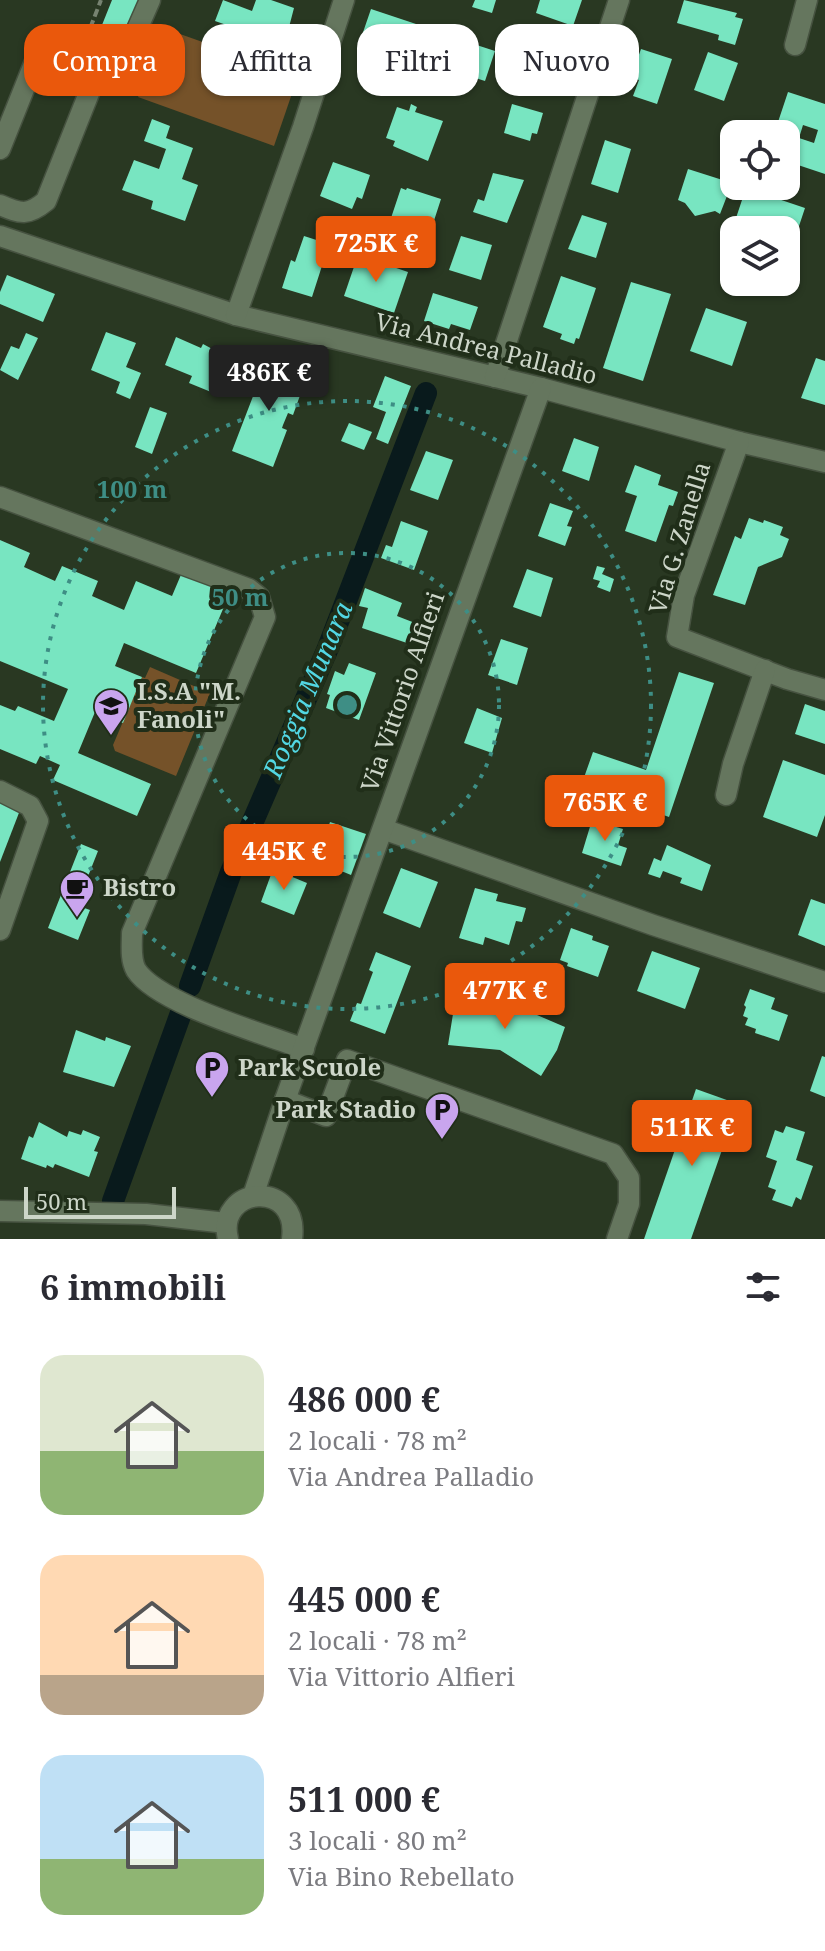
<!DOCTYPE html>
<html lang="it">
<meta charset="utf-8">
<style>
body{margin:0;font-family:"Noto Serif",serif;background:#f7f7f7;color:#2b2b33;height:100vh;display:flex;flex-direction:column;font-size:30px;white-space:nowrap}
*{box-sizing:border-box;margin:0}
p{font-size:26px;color:#7c7c81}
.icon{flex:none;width:44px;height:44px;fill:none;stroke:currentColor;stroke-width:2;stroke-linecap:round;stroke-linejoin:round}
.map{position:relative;height:1239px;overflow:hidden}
.sheet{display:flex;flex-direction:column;background:#fff;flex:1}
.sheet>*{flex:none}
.top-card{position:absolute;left:24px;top:24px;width:778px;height:72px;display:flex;gap:16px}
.buttons{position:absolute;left:720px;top:120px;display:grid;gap:16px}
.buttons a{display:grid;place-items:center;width:80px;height:80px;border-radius:16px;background:#fff;box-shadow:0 2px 6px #0004;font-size:40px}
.scale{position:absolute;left:24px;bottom:20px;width:152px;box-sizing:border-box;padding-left:8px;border:4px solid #cdd6c9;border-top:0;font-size:22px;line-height:28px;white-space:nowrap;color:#cdd6c9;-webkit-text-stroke:6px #202e19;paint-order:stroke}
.price{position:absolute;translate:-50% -68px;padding:0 18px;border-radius:8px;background:#ea580c;color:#fff;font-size:26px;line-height:52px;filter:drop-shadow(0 2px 4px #0008)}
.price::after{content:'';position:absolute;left:50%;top:48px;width:24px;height:18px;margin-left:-12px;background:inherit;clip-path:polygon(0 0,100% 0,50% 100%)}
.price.selected{background:#222;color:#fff}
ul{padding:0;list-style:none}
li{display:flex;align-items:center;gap:24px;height:200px;padding:0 40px}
li span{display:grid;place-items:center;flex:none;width:224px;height:160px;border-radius:24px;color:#555}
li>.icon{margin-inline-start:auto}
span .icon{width:96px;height:96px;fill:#fffc;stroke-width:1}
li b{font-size:34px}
h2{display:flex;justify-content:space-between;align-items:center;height:96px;padding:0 40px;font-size:34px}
.tag{padding:0 28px;border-radius:24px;background:#fff;box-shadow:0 2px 6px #0004;font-size:28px;line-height:72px}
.tag.selected{background:#ea580c;color:#fff}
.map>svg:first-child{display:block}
</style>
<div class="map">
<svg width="825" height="1239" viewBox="0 0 825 1239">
<rect width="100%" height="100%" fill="#293822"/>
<g fill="#755229">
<polygon points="166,29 298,76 274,146 138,97"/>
<polygon points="150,667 210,693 176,776 115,751 113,745 142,677 145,678"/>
</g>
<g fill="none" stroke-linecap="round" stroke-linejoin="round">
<g stroke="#091a1c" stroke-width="22">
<polyline points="190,986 231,872 328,648 426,393"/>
<polyline points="113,1201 181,1013"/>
</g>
</g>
<g fill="#78e5c1" fill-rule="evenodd">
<polygon points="112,0 141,0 119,55 94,45"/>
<polygon points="223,0 252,11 256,0 271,0 294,8 283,50 257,41 258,36 215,21"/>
<polygon points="475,0 496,0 492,13 472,7"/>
<polygon points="540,0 582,0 573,26 536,13"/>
<polygon points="684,0 737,13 735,17 743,19 735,45 718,40 719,35 677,23"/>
<polygon points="371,9 419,25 409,56 375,44 373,49 359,44"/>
<polygon points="449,36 495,51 485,81 450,70 449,74 437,71"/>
<polygon points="528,36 564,48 551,77 522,68 526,56 522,54"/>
<polygon points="641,49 672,59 657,104 633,96 639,80 631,77"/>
<polygon points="708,52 738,63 724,101 694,90"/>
<path d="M788,92L825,104V174L786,161V134H774ZM803,125L818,130L814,143L799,138Z"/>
<polygon points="411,104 417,107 415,112 443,121 428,161 393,146 395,141 386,138 397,107 409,111"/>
<polygon points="512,104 543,113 537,134 532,133 530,141 504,133"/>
<polygon points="152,119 170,126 166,138 193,148 182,179 198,185 185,221 151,209 153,201 122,190 134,160 159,169 166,149 144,141"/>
<polygon points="605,140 631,149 618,193 591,184"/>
<polygon points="333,162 370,175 362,199 357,197 352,209 320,196"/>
<polygon points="688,169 732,183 720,214 715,211 695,216 685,203 678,200"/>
<polygon points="493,173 524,180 507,223 473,212 478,199 484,201"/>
<polygon points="401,188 406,190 407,188 441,199 430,233 415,228 412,235 388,227"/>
<polygon points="746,188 805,208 791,250 786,249 786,230 734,230 734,244 728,242"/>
<polygon points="582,215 607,223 596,258 568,249"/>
<polygon points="304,236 329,244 312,297 282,288 291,260 295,262"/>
<polygon points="461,236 492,245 481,280 449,270"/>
<polygon points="358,255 408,272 394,313 344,296"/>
<polygon points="7,275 55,294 43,322 0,304 0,292"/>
<polygon points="561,276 596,288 579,339 576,338 574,344 560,339 562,334 543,327"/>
<polygon points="631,282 671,294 643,381 603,368"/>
<polygon points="433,293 478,307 470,330 451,324 449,329 424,321"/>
<polygon points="706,308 747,322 732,366 690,351"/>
<polygon points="106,332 136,343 126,367 141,373 130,399 116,393 120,382 91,370"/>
<polygon points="26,333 38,338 18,380 0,370 11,346 19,349"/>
<polygon points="176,337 201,348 203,344 231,359 216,394 189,383 192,376 165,365"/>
<polygon points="816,358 825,361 825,405 801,398"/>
<polygon points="267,360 307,376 293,415 288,413 283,425 282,428 287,430 273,467 232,451"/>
<polygon points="385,376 411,386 388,444 376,439 386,412 373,407"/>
<polygon points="150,407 167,413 152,454 135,447"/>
<polygon points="349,423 372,432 364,450 341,441"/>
<polygon points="574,438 599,447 589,481 562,471"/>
<polygon points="426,451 453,460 438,500 410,490"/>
<polygon points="635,465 661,475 658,485 678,492 673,506 669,505 656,542 625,531 637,496 625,492"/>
<polygon points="550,503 573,511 567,526 572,527 565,546 538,536"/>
<polygon points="749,518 763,523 764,520 783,527 780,535 789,539 782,557 758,567 745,605 713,595 735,536 741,539"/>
<polygon points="401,521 428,531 414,570 381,558 386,545 392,547"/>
<polygon points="0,540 30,553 24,567 55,581 62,566 98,581 92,596 124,610 136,581 172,596 183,570 231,590 196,673 124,643 115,666 142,677 123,723 95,712 78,753 151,784 137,816 53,780 60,765 40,756 36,764 0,749 0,705 15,711 18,706 54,721 68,689 0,661"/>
<polygon points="597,566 605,568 602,574 614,579 610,592 597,587 600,581 593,579"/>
<polygon points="527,569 553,578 541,617 513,607"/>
<polygon points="365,588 402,603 397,616 415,623 407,643 362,628 368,608 359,606"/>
<polygon points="501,639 528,648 517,685 488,675"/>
<polygon points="349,663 376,673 359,720 326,708 330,695 327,694 335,671 344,675"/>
<polygon points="679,672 714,683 669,817 581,786 593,752 646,770"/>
<polygon points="805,704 825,711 825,744 795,734"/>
<polygon points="477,708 502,718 492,753 464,743"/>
<polygon points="783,760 825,775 825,815 817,837 763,817"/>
<polygon points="0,797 22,805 0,862"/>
<polygon points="592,820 623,829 618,845 627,848 621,866 582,853"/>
<polygon points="330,822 366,834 351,875 317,861"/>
<polygon points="81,844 98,851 81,894 78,893 73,904 90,910 78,940 48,928"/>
<polygon points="667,845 711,865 702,891 680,883 682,878 663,871 660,878 648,874 654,858 661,861"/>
<polygon points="401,868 438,882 420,928 383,913"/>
<polygon points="273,869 307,883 294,915 261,902"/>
<polygon points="475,888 498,894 496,901 526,908 522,922 516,921 509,945 485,937 483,945 459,938"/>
<polygon points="811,899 825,904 825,946 798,935"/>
<polygon points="571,928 593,936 592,940 609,946 598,977 567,966 568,963 560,960"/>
<polygon points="652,951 700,968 685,1009 637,991"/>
<polygon points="376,952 411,966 385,1034 350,1021 357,1003 361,1004 373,972 369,970"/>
<polygon points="750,989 775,998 771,1009 788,1015 779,1041 755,1033 756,1029 745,1025 748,1018 743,1016 746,1007 744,1005"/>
<polygon points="461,991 537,1015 565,1027 557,1050 541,1076 500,1050 448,1045 453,1014"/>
<polygon points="76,1030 105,1041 106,1037 131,1046 114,1087 63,1072"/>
<polygon points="822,1056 825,1057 825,1097 810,1091"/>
<polygon points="696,1089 738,1104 691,1239 644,1239"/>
<polygon points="39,1122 67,1137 69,1131 81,1135 83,1130 100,1137 94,1151 98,1152 89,1177 55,1164 53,1168 47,1165 46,1168 21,1159 29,1136 33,1138"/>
<polygon points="786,1126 805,1132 796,1160 813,1166 801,1200 796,1197 792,1207 772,1200 776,1190 768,1187 777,1161 766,1157 775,1130 783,1133"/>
</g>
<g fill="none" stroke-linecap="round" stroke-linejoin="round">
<g stroke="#465240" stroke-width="23">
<g id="minor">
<polyline points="795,45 807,0"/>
<polyline points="93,71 121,66 150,0"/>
<path d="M0,149L36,59C55,41 94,55 93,83L46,201C28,216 21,214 0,205"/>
<polyline points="0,236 236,315 541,388 739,442 825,462"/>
<polyline points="236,315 303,127 344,0"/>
<polyline points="495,377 619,0"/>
<polyline points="739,442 684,595 677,637 787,679 825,690"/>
<path d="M0,497L249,589L259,597L265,617L132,933C132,945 130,959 136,970C158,1004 263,1033 304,1049"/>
<polyline points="0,791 30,806 38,821 0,930"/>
<polyline points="726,795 733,764 765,670"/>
<polyline points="383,829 653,925 825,982"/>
<polyline points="285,1100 326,1116 347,1060 613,1154 629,1178 629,1204 617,1239"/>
<polyline points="253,1196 285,1100 541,388"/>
<polyline points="0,1211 146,1214 226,1223"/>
<path d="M228,1239C215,1186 300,1178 292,1239"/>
</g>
</g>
<polyline stroke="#778371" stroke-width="4" stroke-dasharray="8 4" stroke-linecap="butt" points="86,39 101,0"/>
<use href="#minor" stroke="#65765e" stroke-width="20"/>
</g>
<g fill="none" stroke="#3e8e85" stroke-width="4" stroke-dasharray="4 8">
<circle cx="347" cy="705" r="152"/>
<circle cx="347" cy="705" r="304"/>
</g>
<defs>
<g id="school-pin" transform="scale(1.8)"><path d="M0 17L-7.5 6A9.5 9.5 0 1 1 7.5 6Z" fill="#c9a5ee" stroke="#202e19"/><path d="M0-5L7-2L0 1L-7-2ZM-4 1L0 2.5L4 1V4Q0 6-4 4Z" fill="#111"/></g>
<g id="cafe-pin" transform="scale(1.8)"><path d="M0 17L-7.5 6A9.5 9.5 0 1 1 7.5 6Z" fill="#c9a5ee" stroke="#202e19"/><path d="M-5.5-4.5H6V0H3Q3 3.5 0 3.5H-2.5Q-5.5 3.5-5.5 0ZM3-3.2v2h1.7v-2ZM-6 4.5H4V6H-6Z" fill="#111"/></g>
<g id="parking-pin" transform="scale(1.8)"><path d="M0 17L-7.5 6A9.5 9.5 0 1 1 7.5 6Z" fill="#c9a5ee" stroke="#202e19"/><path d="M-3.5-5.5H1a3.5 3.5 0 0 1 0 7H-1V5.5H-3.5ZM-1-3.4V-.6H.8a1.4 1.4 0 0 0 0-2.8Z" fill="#111"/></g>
</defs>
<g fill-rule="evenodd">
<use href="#school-pin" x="111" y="706"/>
<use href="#cafe-pin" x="77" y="888"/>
<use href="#parking-pin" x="212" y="1068"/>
<use href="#parking-pin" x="442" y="1110"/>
</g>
<g text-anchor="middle" stroke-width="8" stroke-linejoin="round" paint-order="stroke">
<g font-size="24" fill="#cdd6c9" stroke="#202e19">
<text transform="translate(486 349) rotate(14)" y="8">Via Andrea Palladio</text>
<text transform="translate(680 538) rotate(-73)" y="8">Via G. Zanella</text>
<text transform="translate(403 692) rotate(-71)" y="8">Via Vittorio Alfieri</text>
</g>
<g font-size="24" font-weight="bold" fill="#cdd6c9" stroke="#202e19" text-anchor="start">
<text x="137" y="700">I.S.A "M.<tspan x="137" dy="28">Fanoli"</tspan></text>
<text x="103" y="896">Bistro</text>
<text x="238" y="1076">Park Scuole</text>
<text x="416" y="1118" text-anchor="end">Park Stadio</text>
</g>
<g font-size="26" font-style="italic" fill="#52d7e3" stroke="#202e19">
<text transform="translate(308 690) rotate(-67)" y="9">Roggia Munara</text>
</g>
</g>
<circle cx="347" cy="705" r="12" fill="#3e8e85" stroke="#202e19" stroke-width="4"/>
<g font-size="24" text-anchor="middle" font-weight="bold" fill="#3e8e85" stroke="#202e19" stroke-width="8" stroke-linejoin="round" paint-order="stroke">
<text x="132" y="498">100 m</text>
<text x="240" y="606">50 m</text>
</g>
</svg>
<div class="buttons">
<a><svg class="icon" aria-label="locate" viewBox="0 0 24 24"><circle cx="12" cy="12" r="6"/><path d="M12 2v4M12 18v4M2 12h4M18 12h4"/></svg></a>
<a><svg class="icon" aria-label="layers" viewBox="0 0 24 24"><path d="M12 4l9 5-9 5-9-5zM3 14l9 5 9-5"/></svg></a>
</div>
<div class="scale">50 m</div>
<b class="price" style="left:376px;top:284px">725K €</b>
<b class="price selected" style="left:269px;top:413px">486K €</b>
<b class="price" style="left:605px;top:843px">765K €</b>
<b class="price" style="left:284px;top:892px">445K €</b>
<b class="price" style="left:505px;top:1031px">477K €</b>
<b class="price" style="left:692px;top:1168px">511K €</b>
<div class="top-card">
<a class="tag selected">Compra</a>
<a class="tag">Affitta</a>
<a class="tag">Filtri</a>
<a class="tag">Nuovo</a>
</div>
</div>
<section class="sheet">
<h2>6 immobili<svg class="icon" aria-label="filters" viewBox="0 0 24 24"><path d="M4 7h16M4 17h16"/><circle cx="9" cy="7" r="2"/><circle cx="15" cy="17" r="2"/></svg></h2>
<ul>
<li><span style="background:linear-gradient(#dfe7d0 60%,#8fb573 0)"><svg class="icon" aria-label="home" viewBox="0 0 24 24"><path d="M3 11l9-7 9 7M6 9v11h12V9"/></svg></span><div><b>486 000 €</b><p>2 locali · 78 m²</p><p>Via Andrea Palladio</p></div></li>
<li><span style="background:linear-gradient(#ffd9b3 75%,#b9a48a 0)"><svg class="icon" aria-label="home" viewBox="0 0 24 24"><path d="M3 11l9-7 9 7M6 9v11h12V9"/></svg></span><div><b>445 000 €</b><p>2 locali · 78 m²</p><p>Via Vittorio Alfieri</p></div></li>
<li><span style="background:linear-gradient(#bfe0f5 65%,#8fb573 0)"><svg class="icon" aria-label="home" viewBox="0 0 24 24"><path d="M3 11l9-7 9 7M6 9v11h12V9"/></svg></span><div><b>511 000 €</b><p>3 locali · 80 m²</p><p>Via Bino Rebellato</p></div></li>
</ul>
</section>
